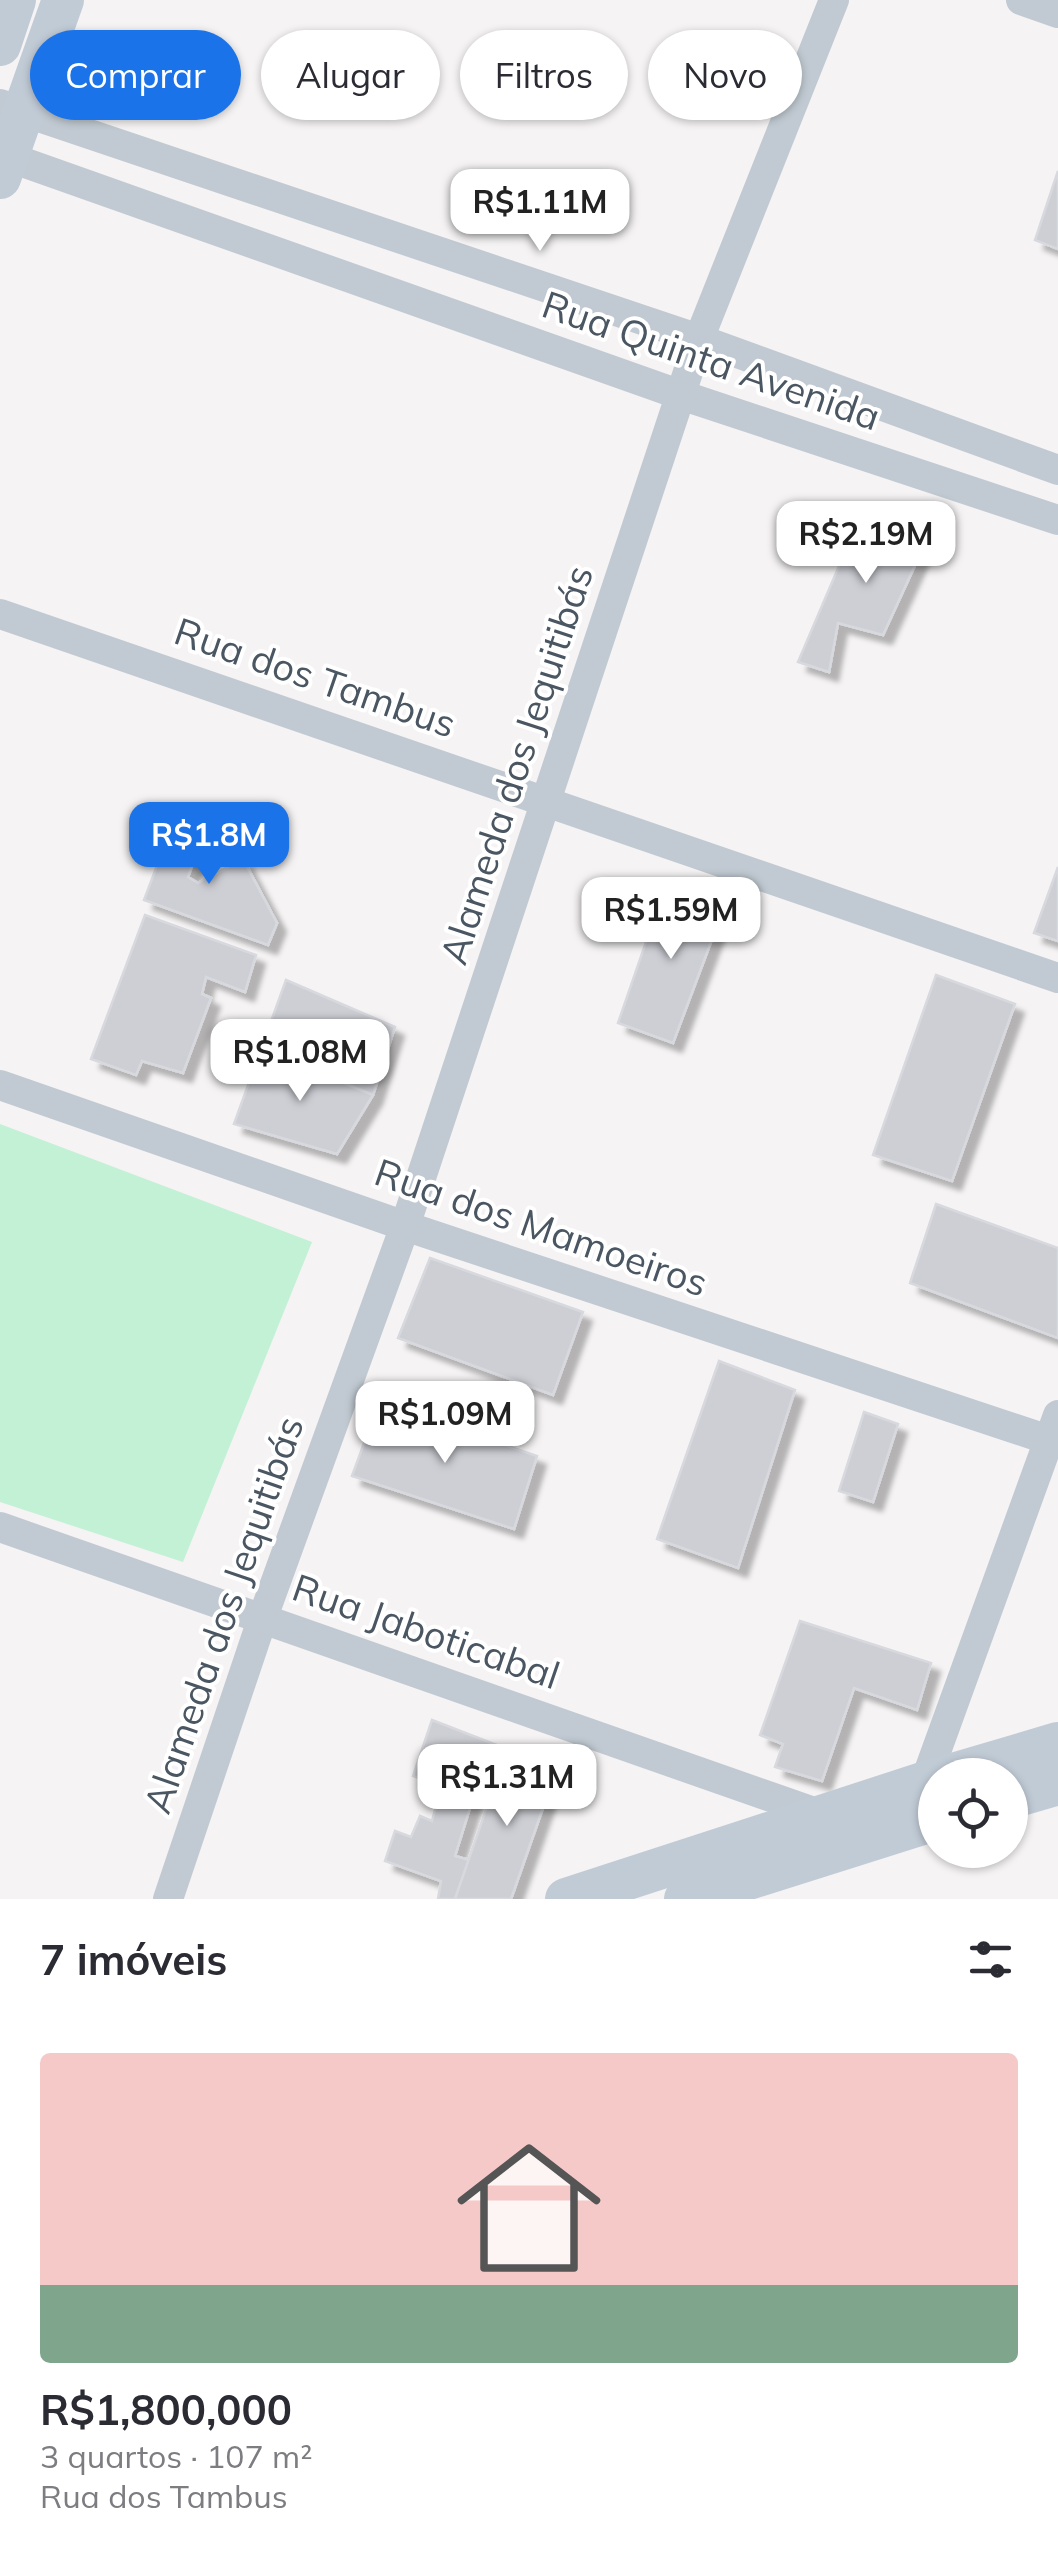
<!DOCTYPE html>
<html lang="pt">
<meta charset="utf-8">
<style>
body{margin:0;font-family:Mulish,sans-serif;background:#f2f2f3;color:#2b2b33;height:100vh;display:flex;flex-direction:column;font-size:38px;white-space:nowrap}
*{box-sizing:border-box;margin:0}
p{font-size:32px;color:#7c7c81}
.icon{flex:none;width:55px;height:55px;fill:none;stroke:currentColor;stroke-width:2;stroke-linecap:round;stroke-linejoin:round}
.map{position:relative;height:1899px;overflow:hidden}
.details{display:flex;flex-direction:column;background:#fff;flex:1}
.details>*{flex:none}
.hud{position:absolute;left:30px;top:30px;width:1000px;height:90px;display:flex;gap:20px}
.buttons{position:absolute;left:918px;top:1758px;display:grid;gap:20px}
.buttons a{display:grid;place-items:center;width:110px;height:110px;border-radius:50%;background:#fff;box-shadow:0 2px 8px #0004;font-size:50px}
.price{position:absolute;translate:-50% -85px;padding:0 22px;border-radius:20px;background:#fff;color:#222;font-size:32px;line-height:65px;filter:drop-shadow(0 2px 5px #0008)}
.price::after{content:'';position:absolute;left:50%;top:60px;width:30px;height:22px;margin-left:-15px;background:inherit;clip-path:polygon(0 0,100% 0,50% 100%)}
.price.current{background:#1a73e8;color:#fff}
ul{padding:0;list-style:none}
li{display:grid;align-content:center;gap:20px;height:530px;padding:0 40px}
li span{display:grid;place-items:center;height:310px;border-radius:10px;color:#555}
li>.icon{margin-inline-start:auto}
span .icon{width:180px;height:180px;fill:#fffc;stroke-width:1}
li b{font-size:42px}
h2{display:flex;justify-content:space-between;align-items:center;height:120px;padding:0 40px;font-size:42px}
.tag{padding:0 35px;border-radius:45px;background:#fff;box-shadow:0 2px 8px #0004;font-size:35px;line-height:90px}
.tag.current{background:#1a73e8;color:#fff}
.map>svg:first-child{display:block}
</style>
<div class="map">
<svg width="1058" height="1899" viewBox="0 0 1058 1899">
<defs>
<filter id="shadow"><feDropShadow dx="9" dy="9" stdDeviation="2.5" flood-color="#0004"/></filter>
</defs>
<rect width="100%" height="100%" fill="#f5f3f3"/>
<polygon fill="#c3f1d5" points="0,1124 312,1242 183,1562 0,1502"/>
<g fill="#cdcfd5" stroke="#d7d9de" stroke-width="2.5" filter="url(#shadow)">
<polygon points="1058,171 1058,249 1035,240"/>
<polygon points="860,517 896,542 907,518 934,524 883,635 838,623 829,672 798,662"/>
<polygon points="178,810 208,823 188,877 198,883 243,859 277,923 268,945 144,900"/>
<polygon points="1058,867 1058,941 1034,933"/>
<polygon points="666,884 726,902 673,1043 618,1023"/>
<polygon points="145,915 256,955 245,992 206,977 202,994 211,998 183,1073 142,1061 136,1075 91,1059"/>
<polygon points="936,975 1015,1004 952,1181 873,1155"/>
<polygon points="286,980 395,1027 373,1095 261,1049"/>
<polygon points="261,1049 373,1095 337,1154 234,1124"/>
<polygon points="936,1204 1058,1248 1058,1338 910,1283"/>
<polygon points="430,1258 583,1312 553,1395 398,1338"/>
<polygon points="719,1361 795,1390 738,1568 657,1539"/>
<polygon points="379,1402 537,1456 514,1529 352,1476"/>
<polygon points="864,1412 898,1424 873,1502 839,1491"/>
<polygon points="800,1621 931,1663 917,1710 854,1688 822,1781 775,1767 783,1744 760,1735"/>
<polygon points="432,1720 507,1749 490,1799 474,1795 455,1856 469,1860 455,1899 438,1899 441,1881 385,1861 395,1831 411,1837 420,1816 432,1821 441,1786 413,1776"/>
<polygon points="507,1749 557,1768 511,1899 455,1899"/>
</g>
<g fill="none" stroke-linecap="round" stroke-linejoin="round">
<g stroke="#c1cad2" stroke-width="30">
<polyline points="1021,0 1058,13"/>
<polyline points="0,104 699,339 1058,470"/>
<polyline points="0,154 681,395 1058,520"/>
<polyline points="0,614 1058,978"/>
<polyline points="0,1085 405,1226 1058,1443"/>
<polyline points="0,1527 825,1816"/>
<polyline points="921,1793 1058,1415"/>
<polyline points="168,1899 263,1617 405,1226 699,339 834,0"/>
</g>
<g stroke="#c1cbd6" stroke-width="42">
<polyline points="0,45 15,0"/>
<polyline points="0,178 63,0"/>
<polyline points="950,1775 1058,1743"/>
<polyline points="1010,1798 1058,1784"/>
<polyline points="566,1899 935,1779"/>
<polyline points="685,1899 935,1820"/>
</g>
</g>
<g text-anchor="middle" stroke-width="8" stroke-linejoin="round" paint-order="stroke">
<g font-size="38" fill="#4a5661" stroke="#fff">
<text transform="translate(711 361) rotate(19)" y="13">Rua Quinta Avenida</text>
<text transform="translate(315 678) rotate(19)" y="13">Rua dos Tambus</text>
<text transform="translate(517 765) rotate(-72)" y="13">Alameda dos Jequitibás</text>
<text transform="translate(541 1228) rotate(19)" y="13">Rua dos Mamoeiros</text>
<text transform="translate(224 1615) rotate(-71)" y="13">Alameda dos Jequitibás</text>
<text transform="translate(426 1632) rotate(19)" y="13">Rua Jaboticabal</text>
</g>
</g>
</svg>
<div class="buttons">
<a><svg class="icon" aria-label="locate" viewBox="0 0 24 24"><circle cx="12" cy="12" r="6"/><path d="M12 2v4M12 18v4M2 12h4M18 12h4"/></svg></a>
</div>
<b class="price" style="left:540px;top:254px">R$1.11M</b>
<b class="price" style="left:866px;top:586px">R$2.19M</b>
<b class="price current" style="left:209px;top:887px">R$1.8M</b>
<b class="price" style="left:671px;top:962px">R$1.59M</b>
<b class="price" style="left:300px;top:1104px">R$1.08M</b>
<b class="price" style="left:445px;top:1466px">R$1.09M</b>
<b class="price" style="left:507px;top:1829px">R$1.31M</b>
<div class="hud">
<a class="tag current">Comprar</a>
<a class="tag">Alugar</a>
<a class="tag">Filtros</a>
<a class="tag">Novo</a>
</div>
</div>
<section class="details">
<h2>7 imóveis<svg class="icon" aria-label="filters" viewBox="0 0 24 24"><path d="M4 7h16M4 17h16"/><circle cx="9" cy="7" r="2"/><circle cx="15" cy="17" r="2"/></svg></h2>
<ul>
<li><span style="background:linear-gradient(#f6c9c9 75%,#7fa58c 0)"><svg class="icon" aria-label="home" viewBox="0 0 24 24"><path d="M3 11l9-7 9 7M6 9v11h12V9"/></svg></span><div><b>R$1,800,000</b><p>3 quartos · 107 m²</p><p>Rua dos Tambus</p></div></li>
</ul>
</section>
